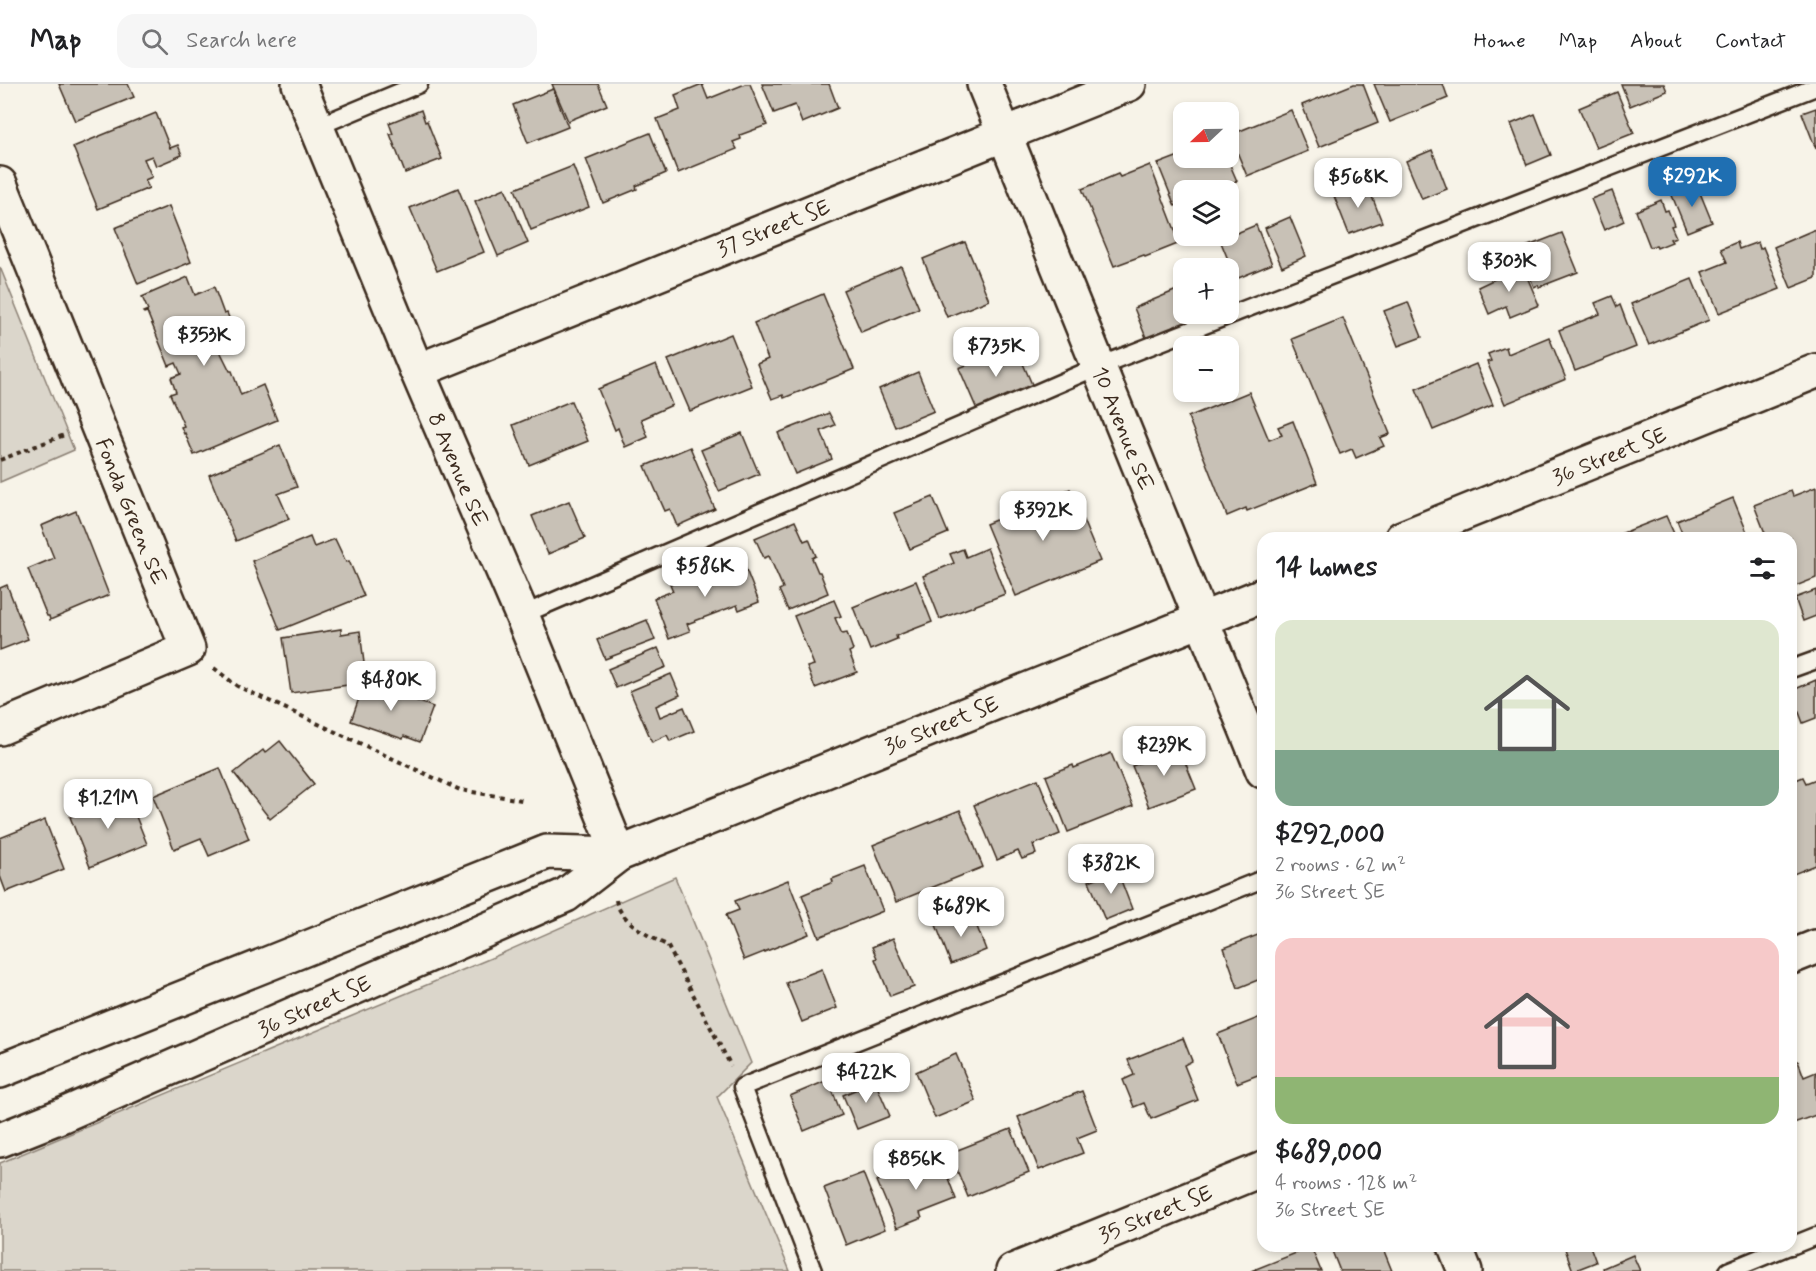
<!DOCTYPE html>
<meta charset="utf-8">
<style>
body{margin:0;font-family:Mynerve,sans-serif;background:#f6f6f6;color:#202124;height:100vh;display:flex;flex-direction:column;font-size:22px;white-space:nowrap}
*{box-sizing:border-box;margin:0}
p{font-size:20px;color:#757577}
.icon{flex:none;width:33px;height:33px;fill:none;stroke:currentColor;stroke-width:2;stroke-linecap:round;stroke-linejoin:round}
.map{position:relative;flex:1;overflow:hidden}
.drawer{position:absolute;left:1257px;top:448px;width:540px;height:720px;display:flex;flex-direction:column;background:#fff;border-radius:18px;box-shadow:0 3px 9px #0003}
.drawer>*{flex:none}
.needle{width:39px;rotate:248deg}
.tools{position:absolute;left:1173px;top:18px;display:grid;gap:12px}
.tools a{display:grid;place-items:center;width:66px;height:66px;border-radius:12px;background:#fff;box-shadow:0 3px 9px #0003;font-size:30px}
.price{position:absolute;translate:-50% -51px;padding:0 14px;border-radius:12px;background:#fff;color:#222;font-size:20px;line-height:39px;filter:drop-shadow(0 2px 3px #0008)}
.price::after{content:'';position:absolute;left:50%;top:36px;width:18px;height:14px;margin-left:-9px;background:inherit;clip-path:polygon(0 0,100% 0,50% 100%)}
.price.active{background:#1f6fb2;color:#fff}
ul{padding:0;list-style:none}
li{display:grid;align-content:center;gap:12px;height:318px;padding:0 18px}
li span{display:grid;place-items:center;height:186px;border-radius:18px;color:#555}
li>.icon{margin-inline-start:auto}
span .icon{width:108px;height:108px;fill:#fffc;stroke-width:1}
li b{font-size:26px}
h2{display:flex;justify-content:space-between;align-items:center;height:72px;padding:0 18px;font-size:26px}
header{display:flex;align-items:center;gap:36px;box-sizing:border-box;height:84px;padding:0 30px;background:#fff;border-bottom:2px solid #e0e0e0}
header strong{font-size:28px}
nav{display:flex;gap:33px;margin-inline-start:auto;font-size:21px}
.search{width:420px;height:54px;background:#f6f6f6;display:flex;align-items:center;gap:15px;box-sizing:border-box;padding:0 21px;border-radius:18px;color:#757577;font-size:22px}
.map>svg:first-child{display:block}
</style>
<header>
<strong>Map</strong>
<div class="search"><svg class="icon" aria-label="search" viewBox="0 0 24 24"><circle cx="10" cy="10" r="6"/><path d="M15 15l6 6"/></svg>Search here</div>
<nav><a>Home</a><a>Map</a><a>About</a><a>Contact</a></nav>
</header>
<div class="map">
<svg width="1816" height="1187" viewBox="0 0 1816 1187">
<rect width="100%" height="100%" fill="#f7f3e8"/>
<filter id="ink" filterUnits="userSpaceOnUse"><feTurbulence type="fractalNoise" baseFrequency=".0167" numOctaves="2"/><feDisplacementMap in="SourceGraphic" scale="12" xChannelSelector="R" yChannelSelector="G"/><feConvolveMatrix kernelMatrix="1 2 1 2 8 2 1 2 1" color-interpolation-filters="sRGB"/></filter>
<g filter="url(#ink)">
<g fill="#dbd6cb" stroke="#8b8074" stroke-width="1.5">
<polygon points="0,183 74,366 0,398"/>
<polygon points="675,793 751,979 717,1013 790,1187 0,1187 0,1079 496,872"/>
</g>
<g fill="#c8c1b6" stroke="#3b2a1e" stroke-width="1.5">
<polygon points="59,0 128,0 134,13 75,37"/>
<polygon points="552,0 598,0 607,21 568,37"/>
<polygon points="702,0 708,15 745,0 750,0 767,41 740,51 741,55 733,58 737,65 678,89 657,35 680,26 675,11"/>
<polygon points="762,0 829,0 838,24 802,39 795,21 774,29"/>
<polygon points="1354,0 1363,0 1378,39 1319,63 1302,21"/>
<polygon points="1374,0 1443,0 1448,14 1390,38"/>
<polygon points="1621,0 1664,0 1667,7 1630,22"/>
<polygon points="553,5 568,43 528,59 513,21"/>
<polygon points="1617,8 1634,49 1596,64 1579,24"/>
<polygon points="1816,24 1816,65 1802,29"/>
<polygon points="421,26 425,38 427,37 442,75 405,89 390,50 393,50 389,39"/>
<polygon points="1291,26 1308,67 1247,92 1230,51"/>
<polygon points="156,29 170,64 178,61 182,71 156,82 152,72 144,75 152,93 145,96 149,104 98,125 73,63"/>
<polygon points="1535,30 1551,71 1527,81 1511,40"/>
<polygon points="650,49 666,89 636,102 637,105 603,119 586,75"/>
<polygon points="1432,66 1447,105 1422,115 1406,77"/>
<polygon points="1184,70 1184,74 1227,74 1237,97 1213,106 1184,106 1184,118 1175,122 1158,80"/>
<polygon points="1150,81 1180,159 1145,173 1144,171 1114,182 1082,105 1118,90 1120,93"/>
<polygon points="573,82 589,123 531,146 515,105"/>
<polygon points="1696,99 1712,138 1687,148 1671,109"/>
<polygon points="1367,100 1382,138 1349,150 1334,112"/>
<polygon points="458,104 484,168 437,187 410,124"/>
<polygon points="505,104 528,159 498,172 475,117"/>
<polygon points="1612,107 1624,137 1604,146 1591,115"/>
<polygon points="1661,116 1665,127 1668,126 1674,141 1671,142 1676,153 1670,155 1672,158 1657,164 1656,161 1650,163 1636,127"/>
<polygon points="169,122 191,178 138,200 115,144"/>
<polygon points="1290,133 1306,172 1282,183 1265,144"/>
<polygon points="1256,141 1272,180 1236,195 1220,156"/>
<polygon points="1816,145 1816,194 1791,204 1774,163"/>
<polygon points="1562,149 1578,188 1539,203 1538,201 1534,203 1520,168 1524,166 1523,164"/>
<polygon points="965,158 989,216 947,233 923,175"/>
<polygon points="1737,158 1739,165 1758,158 1760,165 1763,163 1780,205 1719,229 1702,188 1727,178 1721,165"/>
<polygon points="1522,181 1539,221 1510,233 1506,222 1489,230 1478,203 1495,195 1494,193"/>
<polygon points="901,182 919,224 861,248 843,206"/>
<polygon points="188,193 195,211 214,203 224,230 227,229 238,255 218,263 230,287 232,287 241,311 263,301 277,336 194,371 185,349 184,350 181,343 184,342 170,310 176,308 171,294 181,290 176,279 169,282 147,228 144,229 143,228 148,226 142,213"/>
<polygon points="1692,195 1709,236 1649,261 1631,220"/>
<polygon points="1184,203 1184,230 1208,230 1208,231 1147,256 1134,224"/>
<polygon points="823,210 854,285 784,314 783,311 772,315 757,280 768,275 754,239"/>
<polygon points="1612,212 1617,223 1620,221 1636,263 1575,287 1559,246 1600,230 1595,219"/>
<polygon points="1408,218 1422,253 1398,262 1384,227"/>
<polygon points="1343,234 1390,350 1380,354 1384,362 1356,374 1352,365 1340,370 1292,255"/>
<polygon points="731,250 752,302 690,327 668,276"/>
<polygon points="1549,253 1566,295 1505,320 1487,278 1491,277 1488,270 1506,263 1508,270"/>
<polygon points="1015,261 1034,305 978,328 959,284"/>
<polygon points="1476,280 1493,321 1433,346 1416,305"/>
<polygon points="656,281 672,321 641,335 648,353 625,363 618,344 615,346 598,305"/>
<polygon points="918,288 934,327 895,343 879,305"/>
<polygon points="1249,308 1269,356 1282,351 1278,343 1293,337 1317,399 1247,427 1246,424 1227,432 1188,333"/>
<polygon points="571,317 588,357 529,381 513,341"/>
<polygon points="829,329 835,341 821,347 832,375 795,390 778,349"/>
<polygon points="742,349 759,390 719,407 701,366"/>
<polygon points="280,361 297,403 278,410 289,435 236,457 209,391"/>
<polygon points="690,363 709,408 708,409 715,425 677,442 670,425 665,427 645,382"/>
<polygon points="1816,403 1816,494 1791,504 1791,454 1767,454 1754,421 1791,407 1793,412"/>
<polygon points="1070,405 1100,477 1016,512 986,440"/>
<polygon points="933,413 948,449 910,465 894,429"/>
<polygon points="1733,414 1749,453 1684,454 1677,437"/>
<polygon points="569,417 585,454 548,470 532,432"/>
<polygon points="76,427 109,511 50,536 49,532 47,532 28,485 54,474 41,442"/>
<polygon points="1666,432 1676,454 1610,454"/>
<polygon points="795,437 804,457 809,455 816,472 812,474 818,488 820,488 828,509 788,526 779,506 783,504 769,472 764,474 755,454"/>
<polygon points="310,453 314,463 335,455 346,478 349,477 364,512 280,546 252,477"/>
<polygon points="987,464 1005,510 940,535 923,492 954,479 950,470 963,465 966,473"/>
<polygon points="743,478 759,518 739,526 737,521 687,540 690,547 669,555 654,514 673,507 670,500 688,493 690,499 706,492 704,487 722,481 724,486"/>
<polygon points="916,497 932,538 896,552 897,555 870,566 853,523"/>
<polygon points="7,501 28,555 0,566 0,504"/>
<polygon points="1816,506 1816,532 1803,537 1795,514"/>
<polygon points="834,516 841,532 835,534 842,550 847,549 853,566 849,568 857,588 815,604 807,583 814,581 794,532"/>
<polygon points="647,536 655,556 605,575 597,556"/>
<polygon points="341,545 341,550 360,547 366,595 348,598 348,601 291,609 283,554"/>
<polygon points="658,564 666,583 616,604 608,585"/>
<polygon points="671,590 680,611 656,622 660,633 684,623 694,647 670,657 667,651 652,658 630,607"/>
<polygon points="1816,596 1816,634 1803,639 1791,607"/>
<polygon points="365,597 417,615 417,617 433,623 420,658 404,652 403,655 351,637"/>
<polygon points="280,657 314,700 270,735 234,689 263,666 265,669"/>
<polygon points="1179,663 1196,705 1149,723 1132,682"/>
<polygon points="1111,669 1133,722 1068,748 1046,692 1073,681 1074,684"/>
<polygon points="220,684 249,755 209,772 201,754 174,765 153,712"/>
<polygon points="1803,693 1806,699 1816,695 1816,781 1791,791 1791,698"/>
<polygon points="1038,695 1060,750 1033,761 1036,770 1022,775 1018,767 997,776 974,721"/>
<polygon points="127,710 147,760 90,783 70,733"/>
<polygon points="960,726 983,783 896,818 873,761"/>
<polygon points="45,736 64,785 6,808 0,792 0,754"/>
<polygon points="865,782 883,827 819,853 802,811 833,798 832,795"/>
<polygon points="1117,786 1132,825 1105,836 1089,797"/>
<polygon points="788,796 809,850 744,876 726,831 739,826 735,817"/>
<polygon points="971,827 986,866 951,880 936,841"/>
<polygon points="1263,849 1263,894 1238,904 1224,864"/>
<polygon points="893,854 914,903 890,912 875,875 877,874 872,863"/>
<polygon points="822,885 837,924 802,938 786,899"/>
<polygon points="1263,932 1263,989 1237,999 1218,950"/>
<polygon points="1183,954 1192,977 1184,981 1198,1016 1151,1035 1144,1019 1134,1023 1123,996 1134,991 1128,976"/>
<polygon points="956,970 976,1017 935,1034 916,988"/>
<polygon points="1798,977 1804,993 1816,988 1816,1031 1791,1040 1791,979"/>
<polygon points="874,995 890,1032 857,1045 843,1011 857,1005 856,1002"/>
<polygon points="828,996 842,1031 804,1047 790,1012"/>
<polygon points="1082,1007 1097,1046 1077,1054 1083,1069 1039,1086 1018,1033"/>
<polygon points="1011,1045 1029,1088 968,1113 950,1069"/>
<polygon points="939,1071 956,1115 920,1129 922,1134 897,1144 877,1097"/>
<polygon points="863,1089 885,1145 846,1161 824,1104"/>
<polygon points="1330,1162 1382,1162 1392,1187 1340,1187"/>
<polygon points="1564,1162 1590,1162 1596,1178 1573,1187"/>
<polygon points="1311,1163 1321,1187 1251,1187"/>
<polygon points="1633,1171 1640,1187 1604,1187 1603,1184"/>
</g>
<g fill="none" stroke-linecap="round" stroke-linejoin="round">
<g stroke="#3b2a1e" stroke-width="21">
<g id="service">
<polyline points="316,43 419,0"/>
<polyline points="522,531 1099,282 1816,3"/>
<polyline points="1791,585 1816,576"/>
<polyline points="1791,1162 1816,1152"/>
<polyline points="813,1187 742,1003 1263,795"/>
<polyline points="1728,1187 1789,1162"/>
</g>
</g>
<g stroke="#3b2a1e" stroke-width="38">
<g id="minor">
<polyline points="984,0 1263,687"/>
<polyline points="0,100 188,565 0,644"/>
<polyline points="417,287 1129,0"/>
<polyline points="1791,873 1816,863"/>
<polyline points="1455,1162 1465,1187"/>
<polyline points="1013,1187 1263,1085"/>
</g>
</g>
<g stroke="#3b2a1e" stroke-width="38">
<polyline id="tertiary" points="299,0 417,287 522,531 619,770"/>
</g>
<g stroke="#3b2a1e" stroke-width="38">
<g id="secondary">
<polyline points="1402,454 1816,287"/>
<polyline points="0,987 547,768 619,770"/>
<polyline points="0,1056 63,1031 566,811 619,770 1263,511"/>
</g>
</g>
<g stroke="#3b2a1e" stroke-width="4" stroke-dasharray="4.5 4.5" stroke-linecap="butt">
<polyline points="0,376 67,350"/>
<polyline points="214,584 237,602 460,706 522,716"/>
<path d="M616,816C619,836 649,853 667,861L731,982"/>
</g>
<use href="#service" stroke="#f7f3e8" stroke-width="16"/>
<use href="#minor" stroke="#f7f3e8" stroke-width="33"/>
<use href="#tertiary" stroke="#f7f3e8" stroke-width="33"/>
<use href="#secondary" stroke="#f7f3e8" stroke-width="33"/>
</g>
</g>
<g text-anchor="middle" stroke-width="4.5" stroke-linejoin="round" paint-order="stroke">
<g font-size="22" fill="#3b2a1e" stroke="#f7f3e8">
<text transform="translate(773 143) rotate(-22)" y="8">37 Street SE</text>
<text transform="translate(1124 344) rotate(68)" y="8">10 Avenue SE</text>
<text transform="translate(1609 371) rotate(-22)" y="8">36 Street SE</text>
<text transform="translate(459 385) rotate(67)" y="8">8 Avenue SE</text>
<text transform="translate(132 427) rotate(68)" y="8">Fonda Green SE</text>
<text transform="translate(941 640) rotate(-22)" y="8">36 Street SE</text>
<text transform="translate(314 921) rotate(-24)" y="8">36 Street SE</text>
<text transform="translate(1155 1129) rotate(-22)" y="8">35 Street SE</text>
</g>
</g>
</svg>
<div class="tools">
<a><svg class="needle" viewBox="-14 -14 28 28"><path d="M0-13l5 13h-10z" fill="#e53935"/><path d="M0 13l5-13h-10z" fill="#757577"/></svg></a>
<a><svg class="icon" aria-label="layers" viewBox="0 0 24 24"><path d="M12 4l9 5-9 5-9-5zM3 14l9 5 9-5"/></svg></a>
<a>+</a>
<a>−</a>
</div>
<b class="price active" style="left:1692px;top:124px">$292K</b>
<b class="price" style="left:1358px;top:125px">$568K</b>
<b class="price" style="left:1509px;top:209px">$303K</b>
<b class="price" style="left:204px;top:283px">$353K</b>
<b class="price" style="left:996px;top:294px">$735K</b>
<b class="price" style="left:1043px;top:458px">$392K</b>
<b class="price" style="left:705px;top:514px">$586K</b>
<b class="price" style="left:391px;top:628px">$480K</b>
<b class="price" style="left:1164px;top:693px">$239K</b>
<b class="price" style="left:108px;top:746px">$1.21M</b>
<b class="price" style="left:1111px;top:811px">$382K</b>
<b class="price" style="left:961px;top:854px">$689K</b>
<b class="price" style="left:866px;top:1020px">$422K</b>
<b class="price" style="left:916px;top:1107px">$856K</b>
<section class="drawer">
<h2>14 homes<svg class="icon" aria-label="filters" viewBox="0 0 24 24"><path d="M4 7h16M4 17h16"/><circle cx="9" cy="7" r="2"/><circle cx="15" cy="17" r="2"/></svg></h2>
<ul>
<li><span style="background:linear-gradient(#dfe7d0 70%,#7fa58c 0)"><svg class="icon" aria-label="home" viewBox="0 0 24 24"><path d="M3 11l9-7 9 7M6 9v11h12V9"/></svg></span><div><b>$292,000</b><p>2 rooms · 62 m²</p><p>36 Street SE</p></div></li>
<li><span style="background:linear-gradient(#f6c9c9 75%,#8fb573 0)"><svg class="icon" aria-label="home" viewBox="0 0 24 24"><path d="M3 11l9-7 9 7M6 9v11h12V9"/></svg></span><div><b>$689,000</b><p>4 rooms · 128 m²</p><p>36 Street SE</p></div></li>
</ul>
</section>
</div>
